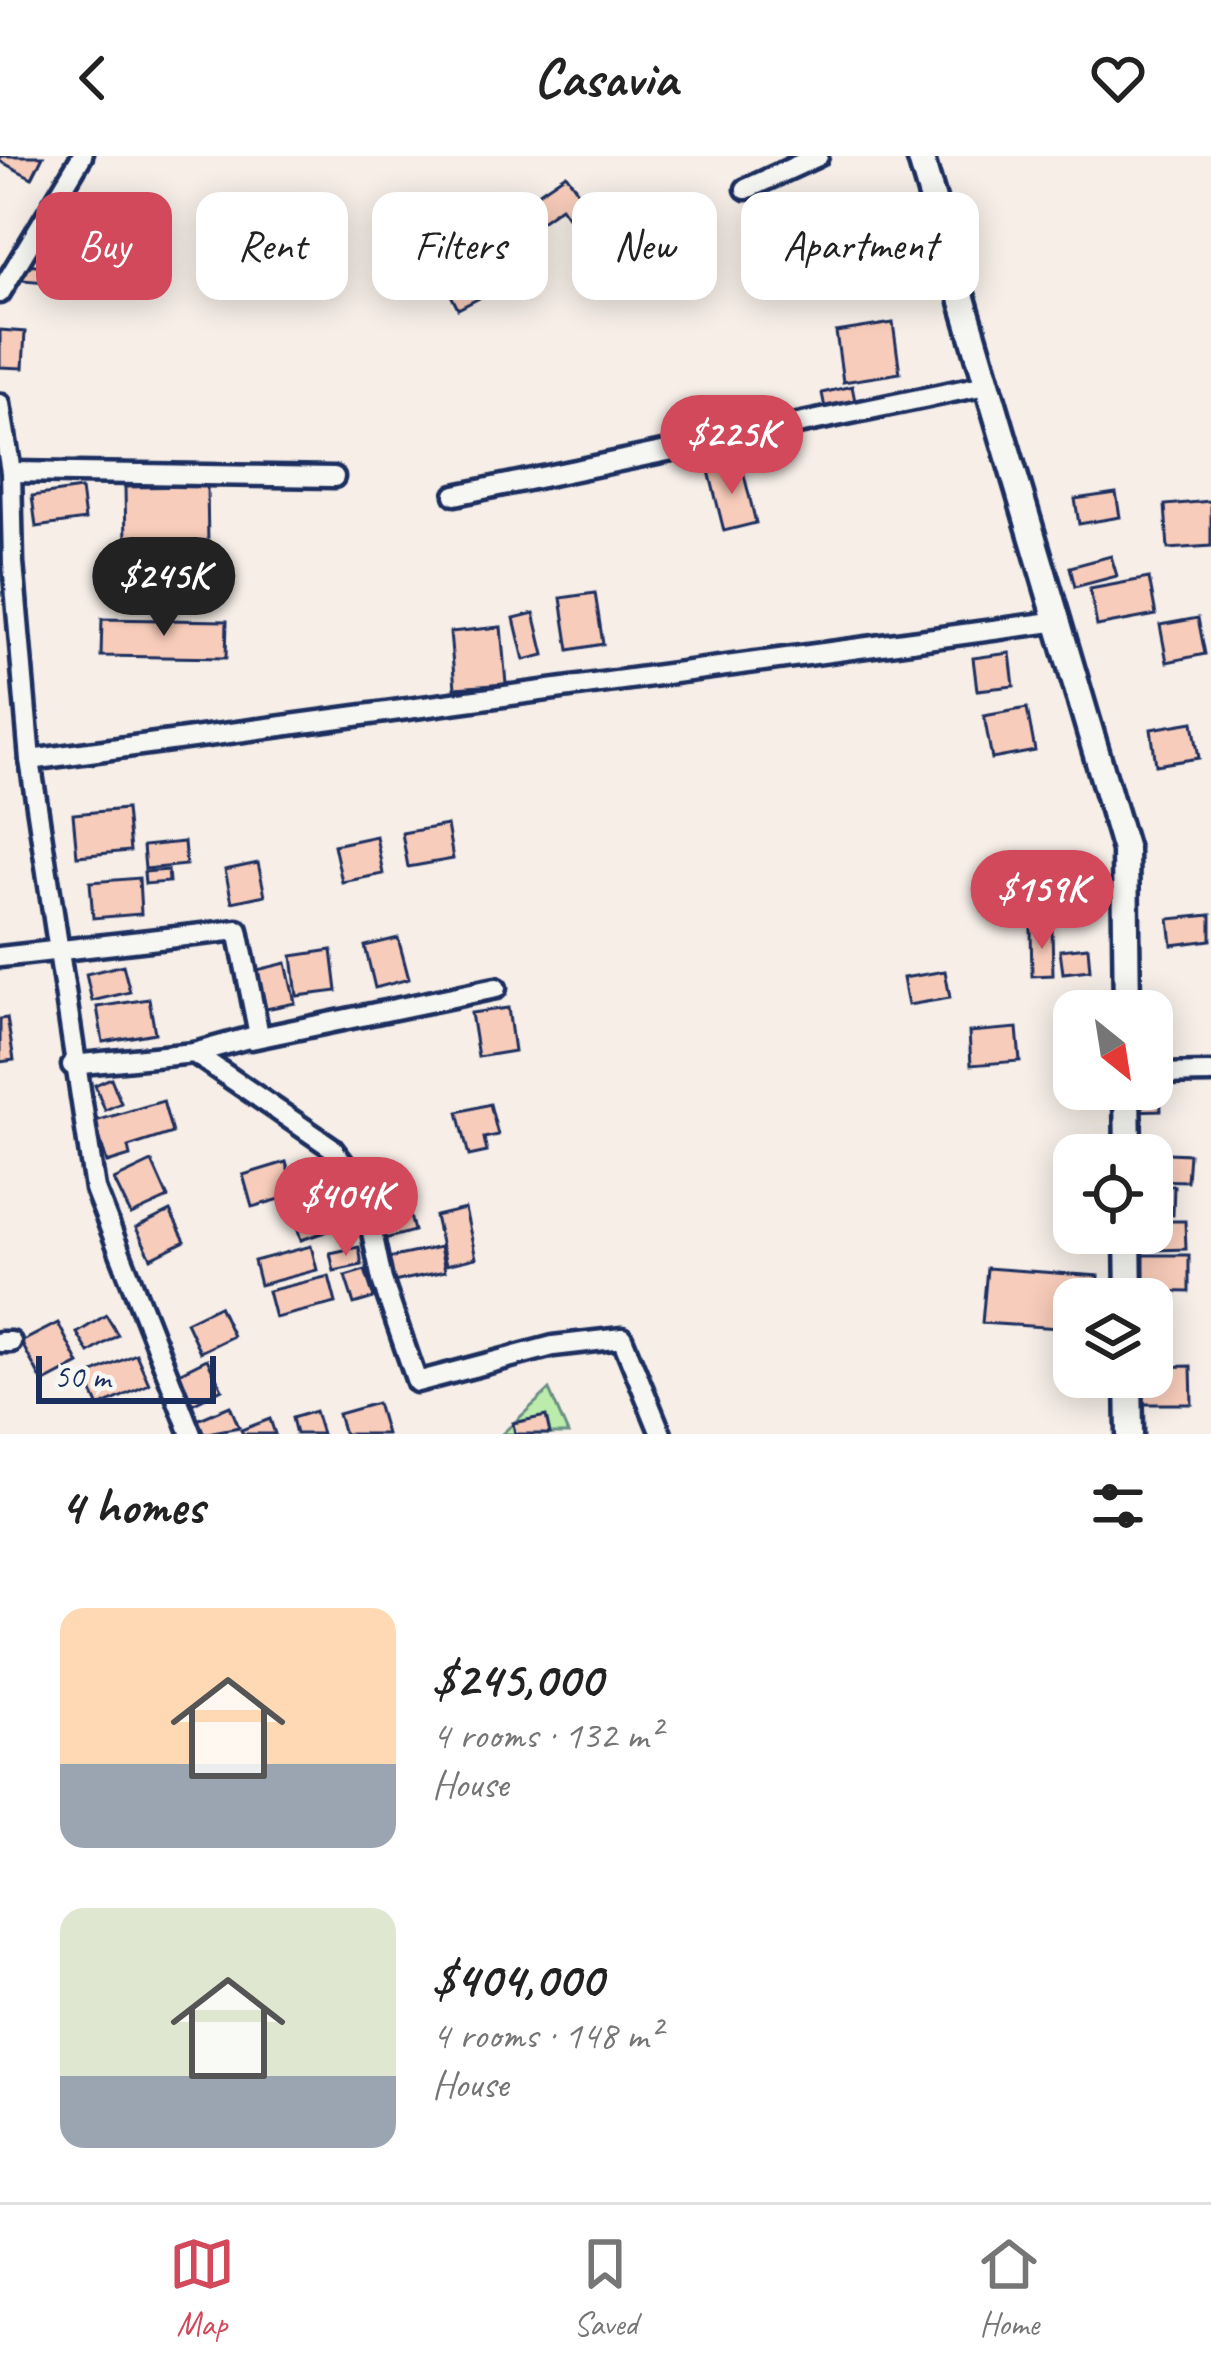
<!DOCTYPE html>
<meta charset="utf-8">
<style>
body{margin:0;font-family:Caveat,sans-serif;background:#f2f2f2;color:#222;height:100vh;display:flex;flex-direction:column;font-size:45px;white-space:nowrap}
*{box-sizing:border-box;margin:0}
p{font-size:39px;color:#767676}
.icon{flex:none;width:66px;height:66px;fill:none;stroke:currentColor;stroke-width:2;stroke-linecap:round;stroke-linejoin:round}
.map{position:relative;height:1278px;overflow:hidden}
.drawer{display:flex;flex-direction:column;background:#fff;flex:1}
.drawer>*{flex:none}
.banner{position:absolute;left:36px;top:36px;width:1140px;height:108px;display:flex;gap:24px}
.needle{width:78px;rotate:150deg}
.buttons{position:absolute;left:1053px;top:834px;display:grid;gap:24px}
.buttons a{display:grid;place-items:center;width:120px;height:120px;border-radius:24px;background:#fff;box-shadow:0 6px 30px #0003;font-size:60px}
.scale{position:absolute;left:36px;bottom:30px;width:180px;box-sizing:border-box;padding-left:12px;border:6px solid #1b2f5e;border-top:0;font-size:33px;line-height:42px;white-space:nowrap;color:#1b2f5e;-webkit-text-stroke:9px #f6f6f2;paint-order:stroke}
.price{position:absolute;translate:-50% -102px;padding:0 27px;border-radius:42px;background:#d1495b;color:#fff;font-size:39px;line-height:78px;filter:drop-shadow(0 3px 6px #0008)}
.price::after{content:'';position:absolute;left:50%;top:72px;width:36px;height:27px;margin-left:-18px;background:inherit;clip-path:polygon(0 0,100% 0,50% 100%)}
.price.current{background:#222;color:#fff}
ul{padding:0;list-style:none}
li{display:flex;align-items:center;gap:36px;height:300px;padding:0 60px}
li span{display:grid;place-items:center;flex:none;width:336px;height:240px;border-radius:24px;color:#555}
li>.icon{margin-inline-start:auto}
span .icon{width:144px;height:144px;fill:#fffc;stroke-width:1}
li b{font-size:51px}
h2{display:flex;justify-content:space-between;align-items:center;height:144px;padding:0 60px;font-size:51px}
.chip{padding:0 42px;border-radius:24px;background:#fff;box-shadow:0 6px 30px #0003;font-size:42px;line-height:108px}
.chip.current{background:#d1495b;color:#fff}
header{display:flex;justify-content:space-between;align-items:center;height:156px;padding:0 60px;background:#fff;font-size:54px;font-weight:700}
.menu{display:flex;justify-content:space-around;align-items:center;height:168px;border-top:3px solid #e0e0e0;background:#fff;font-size:33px;color:#767676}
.menu a{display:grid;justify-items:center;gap:6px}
.menu .current{color:#d1495b}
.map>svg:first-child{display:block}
</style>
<header><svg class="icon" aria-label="back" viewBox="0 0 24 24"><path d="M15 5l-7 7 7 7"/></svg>Casavia<svg class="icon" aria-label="heart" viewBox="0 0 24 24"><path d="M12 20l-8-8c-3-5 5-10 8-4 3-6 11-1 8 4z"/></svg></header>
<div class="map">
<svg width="1211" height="1278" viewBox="0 0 1211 1278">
<rect width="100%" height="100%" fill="#f6eee7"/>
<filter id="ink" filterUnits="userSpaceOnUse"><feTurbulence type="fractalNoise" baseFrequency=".00833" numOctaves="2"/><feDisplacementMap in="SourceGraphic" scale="24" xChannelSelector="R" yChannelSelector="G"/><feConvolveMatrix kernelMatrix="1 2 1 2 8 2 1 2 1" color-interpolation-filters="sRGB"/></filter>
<g filter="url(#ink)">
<polygon fill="#bbecab" stroke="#6b8e84" stroke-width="3" points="549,1234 568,1278 502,1278"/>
<g fill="#f8ccba" stroke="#1b2f5e" stroke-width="3">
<polygon points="0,0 43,0 32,22 0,5"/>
<polygon points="566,18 590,52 571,65 561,51 513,85 498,64"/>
<polygon points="67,45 99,46 99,71 67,71"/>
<polygon points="50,74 92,78 90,104 47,101"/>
<polygon points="510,101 520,121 458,153 448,133"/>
<polygon points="24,108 71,112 70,128 22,124"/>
<polygon points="893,167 900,217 843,226 836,176"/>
<polygon points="0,174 25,176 23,212 0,211"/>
<polygon points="852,230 855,245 825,252 822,237"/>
<polygon points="741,307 756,367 724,375 709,315"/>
<polygon points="207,330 208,388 126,390 125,331"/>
<polygon points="81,333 85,364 36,371 32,340"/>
<polygon points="1116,337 1120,361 1079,368 1075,343"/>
<polygon points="1211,345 1211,390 1168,393 1165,349"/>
<polygon points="1111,400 1117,420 1075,431 1070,411"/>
<polygon points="1149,422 1156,459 1097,470 1090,433"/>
<polygon points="595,437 603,488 569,494 561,442"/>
<polygon points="534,457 544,499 524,504 514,462"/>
<polygon points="1198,462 1205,498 1167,506 1160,469"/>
<polygon points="102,463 227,465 226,502 101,500"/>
<polygon points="501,471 506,528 455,532 450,476"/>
<polygon points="1010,497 1014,530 977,534 973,502"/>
<polygon points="1027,552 1035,595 992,603 984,560"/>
<polygon points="1193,566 1199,602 1156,609 1151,573"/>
<polygon points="126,653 130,695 77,700 73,658"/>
<polygon points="447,669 453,703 408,711 402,677"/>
<polygon points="376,680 383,718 342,726 334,689"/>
<polygon points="184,686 186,709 145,713 143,690"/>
<polygon points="258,707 265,739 232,746 225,714"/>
<polygon points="168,714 169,726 145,728 144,716"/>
<polygon points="139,722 141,758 93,762 90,726"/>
<polygon points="1211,759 1211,784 1172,789 1169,763"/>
<polygon points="1031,772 1052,772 1053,819 1032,820"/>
<polygon points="398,782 409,823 375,832 365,790"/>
<polygon points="1088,791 1090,814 1063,817 1060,794"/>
<polygon points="332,794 337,835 297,840 292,800"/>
<polygon points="286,807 295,847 266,853 257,814"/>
<polygon points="123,809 130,836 92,845 86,818"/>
<polygon points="945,815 950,842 908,849 903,822"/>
<polygon points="149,843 155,877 103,886 97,851"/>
<polygon points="508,852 514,895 478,901 471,857"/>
<polygon points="7,862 14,904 0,906 0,863"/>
<polygon points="1017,872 1020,905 971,909 969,876"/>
<polygon points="111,922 121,947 105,954 95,929"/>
<polygon points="1160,931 1161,954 1129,955 1128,933"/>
<polygon points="163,945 172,977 128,991 130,1000 107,1007 95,965"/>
<polygon points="490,948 498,979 484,982 487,996 469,1000 458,956"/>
<polygon points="1147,996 1189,998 1187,1025 1152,1024 1152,999"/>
<polygon points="152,1006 168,1042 131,1059 114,1024"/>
<polygon points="286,1006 295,1039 252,1051 243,1019"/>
<polygon points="1152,1029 1174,1030 1173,1059 1152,1059"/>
<polygon points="334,1039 343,1070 301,1084 291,1052"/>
<polygon points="406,1044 414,1075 381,1084 373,1052"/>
<polygon points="465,1053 476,1102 446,1109 435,1060"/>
<polygon points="170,1055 185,1085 151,1102 136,1072"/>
<polygon points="1156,1065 1185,1065 1186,1093 1157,1094"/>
<polygon points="311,1090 317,1114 260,1129 254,1105"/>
<polygon points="359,1091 362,1109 334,1115 330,1097"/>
<polygon points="440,1091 445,1115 389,1127 384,1103"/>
<polygon points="1144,1099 1189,1099 1189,1136 1144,1135"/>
<polygon points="987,1112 1099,1120 1097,1143 1074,1143 1074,1173 982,1167"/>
<polygon points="365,1114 374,1142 354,1148 345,1120"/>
<polygon points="329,1120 336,1147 275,1162 268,1135"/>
<polygon points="219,1150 233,1180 200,1196 186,1166"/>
<polygon points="106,1159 118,1179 89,1197 77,1177"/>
<polygon points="58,1167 79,1208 43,1227 21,1186"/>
<polygon points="136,1198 149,1228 99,1251 85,1221"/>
<polygon points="207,1203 222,1233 192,1248 177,1218"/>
<polygon points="1191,1210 1192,1248 1143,1248 1142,1221 1152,1221 1152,1211"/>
<polygon points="377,1247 386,1278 344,1278 338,1258"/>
<polygon points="230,1250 239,1271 202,1278 197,1264"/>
<polygon points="315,1255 322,1278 296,1278 292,1262"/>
<polygon points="546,1260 550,1278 515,1278 513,1267"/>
<polygon points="270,1263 275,1278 243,1278 241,1274"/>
</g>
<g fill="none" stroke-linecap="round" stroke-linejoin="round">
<g stroke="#1b2f5e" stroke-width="27">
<g id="minor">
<polyline points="746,33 818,0"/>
<polyline points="0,137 82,0"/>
<polyline points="0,248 11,316 13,407 30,604 95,1033 191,1278"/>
<polyline points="11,316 334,321"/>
<polyline points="455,339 986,229"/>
<polyline points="30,604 1060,465"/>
<polyline points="0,801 238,774 259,879 194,897"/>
<polyline points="251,883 496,832"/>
<polyline points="72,909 194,897 331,991 363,1033 382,1124 417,1226 553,1190 622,1182 661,1278"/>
<polyline points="1152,918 1211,917"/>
<polyline points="0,1186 11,1186"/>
</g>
</g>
<g stroke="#1b2f5e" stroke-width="33">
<g id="tertiary">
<polyline points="920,0 1125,694 1127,855"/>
<polyline points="1127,933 1128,999"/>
<polyline points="1128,1077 1129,1143"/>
<polyline points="1129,1221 1130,1278"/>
</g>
</g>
<use href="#minor" stroke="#f6f6f2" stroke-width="18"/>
<use href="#tertiary" stroke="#f6f6f2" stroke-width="24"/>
</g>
</g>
</svg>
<div class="buttons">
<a><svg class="needle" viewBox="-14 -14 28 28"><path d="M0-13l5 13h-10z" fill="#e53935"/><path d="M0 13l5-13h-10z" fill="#767676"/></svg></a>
<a><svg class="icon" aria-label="locate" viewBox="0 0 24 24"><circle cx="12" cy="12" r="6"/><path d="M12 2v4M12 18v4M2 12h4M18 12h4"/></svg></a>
<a><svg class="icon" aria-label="layers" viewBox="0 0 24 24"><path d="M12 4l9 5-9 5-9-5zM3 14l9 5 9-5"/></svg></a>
</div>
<div class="scale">50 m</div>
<b class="price" style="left:732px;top:341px">$225K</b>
<b class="price current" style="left:164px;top:483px">$245K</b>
<b class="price" style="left:1042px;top:796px">$159K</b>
<b class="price" style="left:346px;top:1103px">$404K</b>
<div class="banner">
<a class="chip current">Buy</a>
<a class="chip">Rent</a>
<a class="chip">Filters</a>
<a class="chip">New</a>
<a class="chip">Apartment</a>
</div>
</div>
<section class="drawer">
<h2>4 homes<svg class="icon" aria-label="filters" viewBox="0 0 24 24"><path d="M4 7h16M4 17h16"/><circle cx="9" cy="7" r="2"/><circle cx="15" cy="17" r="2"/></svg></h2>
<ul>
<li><span style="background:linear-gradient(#ffd9b3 65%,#9aa5b1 0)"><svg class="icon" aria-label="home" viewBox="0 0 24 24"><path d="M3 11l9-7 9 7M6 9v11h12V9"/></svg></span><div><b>$245,000</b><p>4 rooms · 132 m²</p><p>House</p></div></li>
<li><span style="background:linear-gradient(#dfe7d0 70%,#9aa5b1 0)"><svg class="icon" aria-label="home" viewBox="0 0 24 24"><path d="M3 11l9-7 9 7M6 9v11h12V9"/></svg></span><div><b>$404,000</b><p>4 rooms · 148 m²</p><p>House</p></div></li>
</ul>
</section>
<nav class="menu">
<a class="current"><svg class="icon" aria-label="map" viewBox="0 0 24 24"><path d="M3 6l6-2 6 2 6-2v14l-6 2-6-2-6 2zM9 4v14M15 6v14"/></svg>Map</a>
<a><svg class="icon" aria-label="saved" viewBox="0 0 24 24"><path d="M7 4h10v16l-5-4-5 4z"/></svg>Saved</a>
<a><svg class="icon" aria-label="home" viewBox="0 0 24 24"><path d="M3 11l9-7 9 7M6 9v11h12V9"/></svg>Home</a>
</nav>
